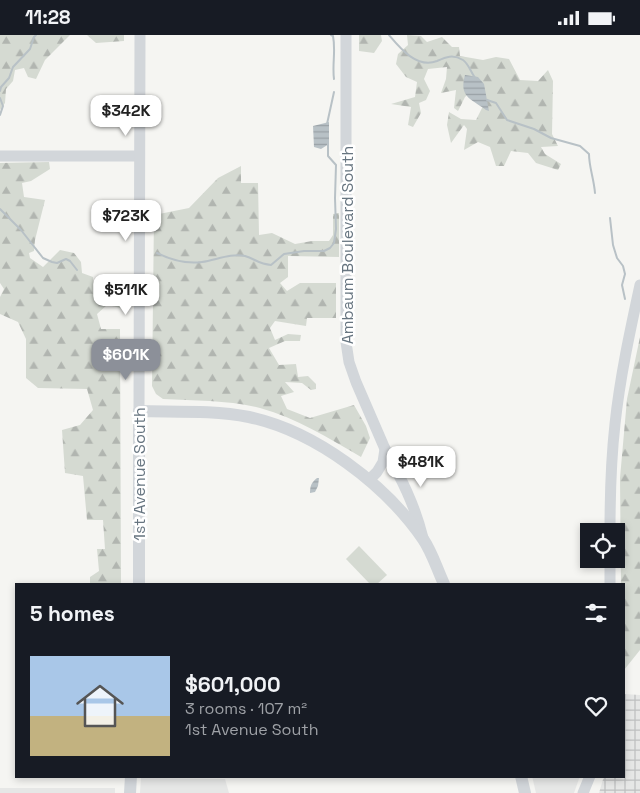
<!DOCTYPE html>
<meta charset="utf-8">
<style>
body{margin:0;font-family:"Space Grotesk",sans-serif;background:#20242c;color:#f1f3f6;height:100vh;display:flex;flex-direction:column;font-size:19px;white-space:nowrap}
*{box-sizing:border-box;margin:0}
p{font-size:16px;color:#9ea1a6}
.icon{flex:none;width:28px;height:28px;fill:none;stroke:currentColor;stroke-width:2;stroke-linecap:round;stroke-linejoin:round}
.map{position:relative;flex:1;overflow:hidden}
.panel{position:absolute;left:15px;top:548px;width:610px;height:195px;display:flex;flex-direction:column;background:#171b24;border-radius:0px;box-shadow:0 2px 8px #0003}
.panel>*{flex:none}
.fabs{position:absolute;left:580px;top:488px;display:grid;gap:10px}
.fabs a{display:grid;place-items:center;width:45px;height:45px;border-radius:0px;background:#171b24;box-shadow:0 2px 8px #0003;font-size:25px}
.price{position:absolute;translate:-50% -42px;padding:0 11px;border-radius:10px;background:#fff;color:#222;font-size:16px;line-height:32px;filter:drop-shadow(0 1px 2px #0008)}
.price::after{content:'';position:absolute;left:50%;top:30px;width:15px;height:11px;margin-left:-8px;background:inherit;clip-path:polygon(0 0,100% 0,50% 100%)}
.price.active{background:#8c9099;color:#fff}
ul{padding:0;list-style:none}
li{display:flex;align-items:center;gap:15px;height:125px;padding:0 15px}
li span{display:grid;place-items:center;flex:none;width:140px;height:100px;border-radius:0px;color:#555}
li>.icon{margin-inline-start:auto}
span .icon{width:60px;height:60px;fill:#fffc;stroke-width:1}
li b{font-size:21px}
h2{display:flex;justify-content:space-between;align-items:center;height:60px;padding:0 15px;font-size:21px}
.status{display:flex;justify-content:space-between;align-items:center;height:35px;padding:0 25px;background:#171b24;direction:ltr}
.status svg{height:14px;fill:currentColor}
.map>svg:first-child{display:block}
</style>
<div class="status"><b>11:28</b><svg viewBox="0 0 49 12"><path d="M0 12V9h3v3zM5 12V6h3v6zM10 12V3h3v9zM15 12V0h3v12zM26 1h20v11H26zM47 4h2v5h-2z"/></svg></div>
<div class="map">
<svg width="640" height="758" viewBox="0 0 640 758">
<defs>
<pattern id="industrial-grid" width="8" height="8" patternUnits="userSpaceOnUse" patternTransform="scale(1.25)"><rect width="8" height="8" fill="#e6e7e6"/><path d="M0 4h8M4 0v8" fill="none" stroke="#bec0c0"/></pattern>
<pattern id="forest-firs" width="22" height="20" patternUnits="userSpaceOnUse" patternTransform="scale(1.25)"><rect width="22" height="20" fill="#d5dad2"/><path d="M5 1l3.5 6h-7zM16 11l3.5 6h-7z" fill="#b1b5b0"/></pattern>
<pattern id="water-rules" width="6" height="5" patternUnits="userSpaceOnUse" patternTransform="scale(1.25)"><rect width="6" height="5" fill="#b8c1c6"/><path d="M0 2.5h6" fill="none" stroke="#99a1a6"/></pattern>
</defs>
<rect width="100%" height="100%" fill="#f5f5f2"/>
<g fill="#e6e7e6">
<polygon points="532,741 580,741 574,758 536,758"/>
<polygon points="141,743 225,744 229,758 140,758"/>
<rect x="0" y="753" width="115" height="5"/>
</g>
<polygon fill="url(#industrial-grid)" points="624,659 640,660 640,758 599,758 604,741 624,741"/>
<g fill="url(#forest-firs)">
<polygon points="0,0 70,0 45,25 36,44 28,42 24,33 15,35 13,46 6,54 5,68 0,75"/>
<polygon points="87,0 124,0 124,6 96,8"/>
<polygon points="359,0 381,0 382,6 374,18 359,16"/>
<polygon points="407,0 421,1 427,7 442,2 452,12 459,12 460,21 483,25 496,22 509,24 520,45 538,46 548,35 553,46 552,99 558,111 541,112 545,119 561,129 558,135 536,128 528,118 511,116 504,131 496,131 490,112 478,107 464,115 467,94 464,90 451,108 447,90 449,77 461,84 476,85 484,69 476,52 465,62 458,76 454,73 456,55 441,58 446,44 447,32 428,34 424,44 430,56 426,65 419,68 421,78 413,92 408,90 411,72 391,69 415,62 417,47 406,42 396,29 398,19 408,10"/>
<polygon points="49,127 50,134 31,146 22,148 24,162 45,165 35,205 34,216 29,218 30,223 43,232 60,215 74,218 81,227 82,238 93,242 94,258 107,261 108,247 122,243 121,273 107,270 97,279 101,294 120,294 121,549 90,549 90,542 99,536 97,514 105,514 103,485 87,485 83,441 65,438 62,395 80,390 93,375 87,354 38,353 26,343 26,304 18,287 0,279 0,262 4,254 0,248 0,128"/>
<path d="M241,131V148H258L259,200L272,198L295,209L312,206H329L333,200V179L339,178V222L288,221V242L280,248L287,256L300,248H336V283H307L306,291L275,286L270,293L275,305L288,299L301,300L300,306H285L269,313L279,330L296,329L298,342L308,341L316,349V354L311,355L302,348L285,347L294,357L281,361L287,374L310,383L354,370L366,391L370,403L361,422C328,403 297,383 260,373C229,365 195,366 163,364L156,359L152,351L154,180L189,173L218,143Z"/>
<polygon points="640,302 640,615 624,635 624,549 621,549 620,443 627,364"/>
</g>
<polygon fill="#d5dad2" points="359,511 387,540 377,549 370,549 346,524"/>
<g fill="url(#water-rules)">
<path d="M465,40L478,42L484,49L489,76L486,75C470,63 459,62 465,40Z"/>
<polygon points="329,87 329,109 321,114 314,112 313,91"/>
<path d="M317,443H319L318,451L315,457L310,458C310,450 312,447 317,443Z"/>
</g>
<g fill="none" stroke-linecap="round" stroke-linejoin="round">
<g stroke="#b8c1c6" stroke-width="2">
<path d="M331,0L333,1C336,16 332,29 334,44"/>
<path d="M389,0C400,13 417,34 437,26C446,22 453,19 463,25C469,29 471,38 476,44"/>
<polyline points="0,56 1,52 9,43 13,32 30,14 34,2 36,0"/>
<polyline points="0,63 3,71 0,80"/>
<path d="M487,65L496,68L507,85L534,94L551,103L580,111L589,119C589,132 594,144 595,158"/>
<polyline points="327,89 334,57"/>
<polyline points="0,174 21,195 43,223 52,227 57,228 66,224 70,226 77,235"/>
<polyline points="610,183 613,210 617,223 623,231 625,239 622,250 625,264"/>
<path d="M157,218C171,225 187,229 202,227C216,225 231,218 245,221C255,224 259,229 271,230L284,219L304,216H324L330,213L334,208L336,194L335,163L336,130L328,121V108"/>
</g>
<g stroke="#d2d6da" stroke-width="11">
<polyline points="346,0 346,307 349,327 356,347 385,414 383,427 377,437 369,445"/>
<polyline points="0,121 139,121"/>
<polyline points="139,376 140,0"/>
<path d="M385,414C401,443 415,470 423,503"/>
<path d="M610,496C610,461 611,425 615,389C620,342 630,296 640,250"/>
<polyline points="610,524 610,549"/>
<polyline points="583,758 590,741"/>
</g>
<g stroke="#d2d6da" stroke-width="12">
<path d="M139,549V376C175,377 213,375 249,382C315,396 385,449 423,504C432,517 437,534 444,549"/>
<polyline points="521,741 525,758"/>
<polyline points="130,758 131,741"/>
</g>
</g>
<g text-anchor="middle" stroke-width="5" stroke-linejoin="round" paint-order="stroke">
<g font-size="16" fill="#677580" stroke="#fff">
<text transform="translate(347 210) rotate(-90)" y="6">Ambaum Boulevard South</text>
<text transform="translate(139 439) rotate(-90)" y="6">1st Avenue South</text>
</g>
</g>
</svg>
<div class="fabs">
<a><svg class="icon" aria-label="locate" viewBox="0 0 24 24"><circle cx="12" cy="12" r="6"/><path d="M12 2v4M12 18v4M2 12h4M18 12h4"/></svg></a>
</div>
<b class="price" style="left:126px;top:102px">$342K</b>
<b class="price" style="left:126px;top:207px">$723K</b>
<b class="price" style="left:126px;top:281px">$511K</b>
<b class="price active" style="left:126px;top:346px">$601K</b>
<b class="price" style="left:421px;top:453px">$481K</b>
<section class="panel">
<h2>5 homes<svg class="icon" aria-label="filters" viewBox="0 0 24 24"><path d="M4 7h16M4 17h16"/><circle cx="9" cy="7" r="2"/><circle cx="15" cy="17" r="2"/></svg></h2>
<ul>
<li><span style="background:linear-gradient(#a9c7e8 60%,#c2b280 0)"><svg class="icon" aria-label="home" viewBox="0 0 24 24"><path d="M3 11l9-7 9 7M6 9v11h12V9"/></svg></span><div><b>$601,000</b><p>3 rooms · 107 m²</p><p>1st Avenue South</p></div><svg class="icon" aria-label="heart" viewBox="0 0 24 24"><path d="M12 20l-8-8c-3-5 5-10 8-4 3-6 11-1 8 4z"/></svg></li>
</ul>
</section>
</div>
